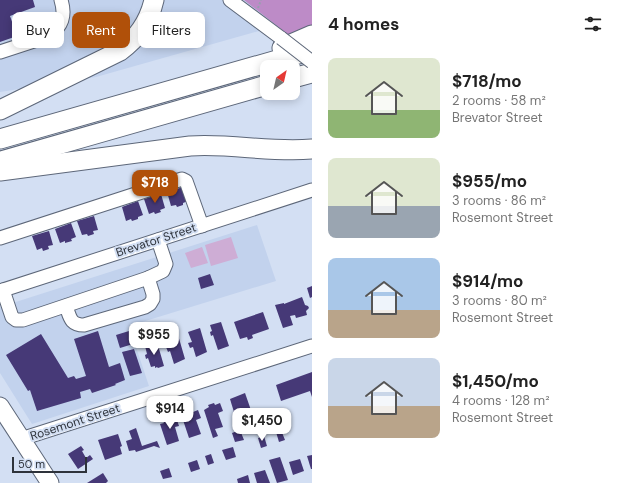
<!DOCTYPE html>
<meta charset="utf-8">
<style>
body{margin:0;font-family:"DM Sans",sans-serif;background:#f6f6f6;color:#222;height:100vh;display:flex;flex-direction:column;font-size:15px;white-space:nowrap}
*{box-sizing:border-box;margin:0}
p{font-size:13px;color:#767676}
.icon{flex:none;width:22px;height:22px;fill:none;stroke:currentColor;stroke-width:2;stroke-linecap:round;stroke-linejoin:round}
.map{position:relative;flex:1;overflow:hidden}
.panel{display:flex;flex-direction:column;background:#fff;width:308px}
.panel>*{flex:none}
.hud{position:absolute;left:12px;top:12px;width:240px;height:36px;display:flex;gap:8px}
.needle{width:26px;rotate:34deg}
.controls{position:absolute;left:260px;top:60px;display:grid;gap:8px}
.controls a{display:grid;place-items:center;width:40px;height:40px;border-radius:8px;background:#fff;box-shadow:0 2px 10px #0003;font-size:20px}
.scale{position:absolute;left:12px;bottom:10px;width:75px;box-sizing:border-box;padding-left:4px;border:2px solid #2e333b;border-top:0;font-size:11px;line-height:14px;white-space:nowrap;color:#2e333b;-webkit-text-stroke:3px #d3dff3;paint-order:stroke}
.price{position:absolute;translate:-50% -34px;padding:0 9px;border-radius:8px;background:#fff;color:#222;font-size:13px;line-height:26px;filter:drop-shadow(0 1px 2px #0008)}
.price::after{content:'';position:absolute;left:50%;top:24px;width:12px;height:9px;margin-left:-6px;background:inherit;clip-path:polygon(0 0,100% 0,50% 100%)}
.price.current{background:#b05009;color:#fff}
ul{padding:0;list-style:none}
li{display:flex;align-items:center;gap:12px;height:100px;padding:0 16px}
li span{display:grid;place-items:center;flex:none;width:112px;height:80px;border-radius:8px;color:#555}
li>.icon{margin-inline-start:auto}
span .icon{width:48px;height:48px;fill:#fffc;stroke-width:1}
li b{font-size:17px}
h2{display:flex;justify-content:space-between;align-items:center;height:48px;padding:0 16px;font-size:17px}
.tag{padding:0 14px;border-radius:8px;background:#fff;box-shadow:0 2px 10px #0003;font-size:14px;line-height:36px}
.tag.current{background:#b05009;color:#fff}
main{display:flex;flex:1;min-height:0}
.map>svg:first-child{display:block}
</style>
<main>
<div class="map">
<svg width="312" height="483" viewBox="0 0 312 483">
<rect width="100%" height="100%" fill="#d3dff3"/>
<g fill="#c2d2ed">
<polygon points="0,0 312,0 312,16 96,77 0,92"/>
<polygon points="257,225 276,281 129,326 149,386 32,424 0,373 0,307"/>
</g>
<g fill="#ceadd5">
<polygon points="231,237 238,258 211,266 205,245"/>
<polygon points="202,247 208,263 191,268 185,253"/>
</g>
<polygon fill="#bd8bc7" points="244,0 312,0 312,27 291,37"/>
<g fill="#463977">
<polygon points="0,0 33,0 35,7 10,16 17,36 0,42"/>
<polygon points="183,187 188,201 183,203 183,205 177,207 176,205 171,206 167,192"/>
<polygon points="161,194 165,208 160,210 161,212 155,214 154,212 149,214 144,199"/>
<polygon points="138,201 143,215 138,217 138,219 132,221 131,219 126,221 122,207"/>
<polygon points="94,216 98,230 93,231 94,234 88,236 87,234 82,235 77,221"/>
<polygon points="71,223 76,237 71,239 72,241 65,243 65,241 60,243 55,229"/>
<polygon points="49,231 53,245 48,246 49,249 43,251 42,248 37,250 32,236"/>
<polygon points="210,274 214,285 201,289 198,278"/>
<polygon points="312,286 312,297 310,298 307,288"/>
<polygon points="302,297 305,305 308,306 309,308 306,311 307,315 296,318 295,315 290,316 293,325 283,328 275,305 284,303 284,304"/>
<polygon points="263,312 269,329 252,335 253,338 248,340 247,337 240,339 234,322"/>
<polygon points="221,322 229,346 218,350 213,335 211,336 210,332 212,331 210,325"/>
<polygon points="200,328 207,352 196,357 193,347 190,348 188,343 192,342 188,332"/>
<polygon points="98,331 109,367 120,363 125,380 115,384 116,385 92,393 90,389 80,392 81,398 37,411 30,390 28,391 6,355 41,334 68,378 74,376 76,379 86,376 74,339"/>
<polygon points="129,331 133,344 120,348 116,335"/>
<polygon points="178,335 185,359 174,364 170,351 168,352 166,347 168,347 166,339"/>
<polygon points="157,342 164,366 158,368 157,367 155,368 155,366 151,367 148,358 146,359 145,355 147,354 145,346"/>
<polygon points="134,349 142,373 130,376 122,352"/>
<polygon points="312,372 312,397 310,391 281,401 276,385"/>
<polygon points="245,393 253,416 237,422 230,399"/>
<polygon points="214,403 215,405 220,403 223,411 218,413 223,427 215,429 218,436 213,438 204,410 209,407 208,405"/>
<polygon points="193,410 193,412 198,410 201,418 196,420 201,434 189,438 181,414"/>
<polygon points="171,417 172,419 176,417 179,426 175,427 179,441 167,445 160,424 164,423 163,421 166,420 166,419"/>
<polygon points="136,428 142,446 157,441 160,448 154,446 136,452 135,450 129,451 126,441 132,439 129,431"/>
<polygon points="240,430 244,440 235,442 232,433"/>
<polygon points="281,430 285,440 279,442 276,432"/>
<polygon points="118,434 122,446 120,447 122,454 105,460 98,440"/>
<polygon points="264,436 267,446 261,448 258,438"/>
<polygon points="81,446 84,450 82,451 86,458 90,455 93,459 78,469 68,454"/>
<polygon points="233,447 236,457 226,460 222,450"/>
<polygon points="211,454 214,463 208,465 205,456"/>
<polygon points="312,455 312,469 311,469 307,456"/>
<polygon points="280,457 288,480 277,483 269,460"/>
<polygon points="300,459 304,471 293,475 289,462"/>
<polygon points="197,460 200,469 191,472 188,463"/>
<polygon points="169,468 172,477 163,479 160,471"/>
<polygon points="265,470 270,483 257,483 254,473"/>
<polygon points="103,473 108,481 106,483 87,483"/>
<polygon points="248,475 250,483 238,483 237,479"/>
</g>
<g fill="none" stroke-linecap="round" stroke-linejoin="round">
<g stroke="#5d6779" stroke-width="15">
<g id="minor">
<polyline points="230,0 281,38"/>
<path d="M0,52L49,36C62,26 66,16 61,0"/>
<polyline points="0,238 182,179 186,181 202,226"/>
<polyline points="3,290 12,317 16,320 23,320 148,278 163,271 166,264 158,240"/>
<polyline points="0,291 312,190"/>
<path d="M66,306C70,317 70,325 84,325L145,307L150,304L153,299V294L148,278"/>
<polyline points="21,439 312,346"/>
</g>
</g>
<g stroke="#5d6779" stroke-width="19">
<polyline id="major" points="0,406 50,483"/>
</g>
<g stroke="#5d6779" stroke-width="21">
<g id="highway">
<polyline points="282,48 312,35"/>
<polyline points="293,78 312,73"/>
<path d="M0,110L120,51C138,38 149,22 154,0"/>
<polyline points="0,139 312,50"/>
<polyline points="1,161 267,85"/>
<path d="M0,171L190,146C231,143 271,153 312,149"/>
</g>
</g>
<polyline stroke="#96a0af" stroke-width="2" stroke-dasharray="2 2" stroke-linecap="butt" points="258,8 261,0"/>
<use href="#minor" stroke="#fff" stroke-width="13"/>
<use href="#major" stroke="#fff" stroke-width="17"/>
<use href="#highway" stroke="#fff" stroke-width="19"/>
<g stroke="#5d6779" stroke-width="15" stroke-linecap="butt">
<polyline id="minor-bridge" points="281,38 312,62"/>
</g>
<use href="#minor-bridge" stroke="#fff" stroke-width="13"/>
</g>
<g text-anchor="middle" stroke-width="4" stroke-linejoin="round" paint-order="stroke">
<g font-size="12" fill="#2e333b" stroke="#d3dff3">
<text transform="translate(156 240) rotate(-18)" y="4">Brevator Street</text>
<text transform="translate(75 422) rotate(-18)" y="4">Rosemont Street</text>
</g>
</g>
</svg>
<div class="controls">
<a><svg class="needle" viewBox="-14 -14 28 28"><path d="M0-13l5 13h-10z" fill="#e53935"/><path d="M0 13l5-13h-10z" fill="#767676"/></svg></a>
</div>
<div class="scale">50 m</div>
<b class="price current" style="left:155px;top:204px">$718</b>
<b class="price" style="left:154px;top:356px">$955</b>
<b class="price" style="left:170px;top:430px">$914</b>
<b class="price" style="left:262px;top:442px">$1,450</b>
<div class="hud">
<a class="tag">Buy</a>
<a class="tag current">Rent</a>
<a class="tag">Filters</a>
</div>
</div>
<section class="panel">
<h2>4 homes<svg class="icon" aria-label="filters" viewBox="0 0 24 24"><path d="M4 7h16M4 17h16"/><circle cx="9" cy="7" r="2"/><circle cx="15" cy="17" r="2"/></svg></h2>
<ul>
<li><span style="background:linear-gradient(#dfe7d0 65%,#8fb573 0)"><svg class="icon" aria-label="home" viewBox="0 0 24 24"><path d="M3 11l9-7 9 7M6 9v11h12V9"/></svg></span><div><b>$718/mo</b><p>2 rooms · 58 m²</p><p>Brevator Street</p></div></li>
<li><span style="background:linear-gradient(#dfe7d0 60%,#9aa5b1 0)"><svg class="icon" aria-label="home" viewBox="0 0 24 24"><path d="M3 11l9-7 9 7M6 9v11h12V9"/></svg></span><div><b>$955/mo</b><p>3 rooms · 86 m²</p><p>Rosemont Street</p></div></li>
<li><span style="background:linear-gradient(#a9c7e8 65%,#b9a48a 0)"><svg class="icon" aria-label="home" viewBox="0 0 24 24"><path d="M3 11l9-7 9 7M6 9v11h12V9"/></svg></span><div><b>$914/mo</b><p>3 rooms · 80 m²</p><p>Rosemont Street</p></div></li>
<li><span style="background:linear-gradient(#c9d6e8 60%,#b9a48a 0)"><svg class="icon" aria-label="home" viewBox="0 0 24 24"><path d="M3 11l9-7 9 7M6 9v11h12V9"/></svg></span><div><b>$1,450/mo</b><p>4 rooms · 128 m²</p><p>Rosemont Street</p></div></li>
</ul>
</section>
</main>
